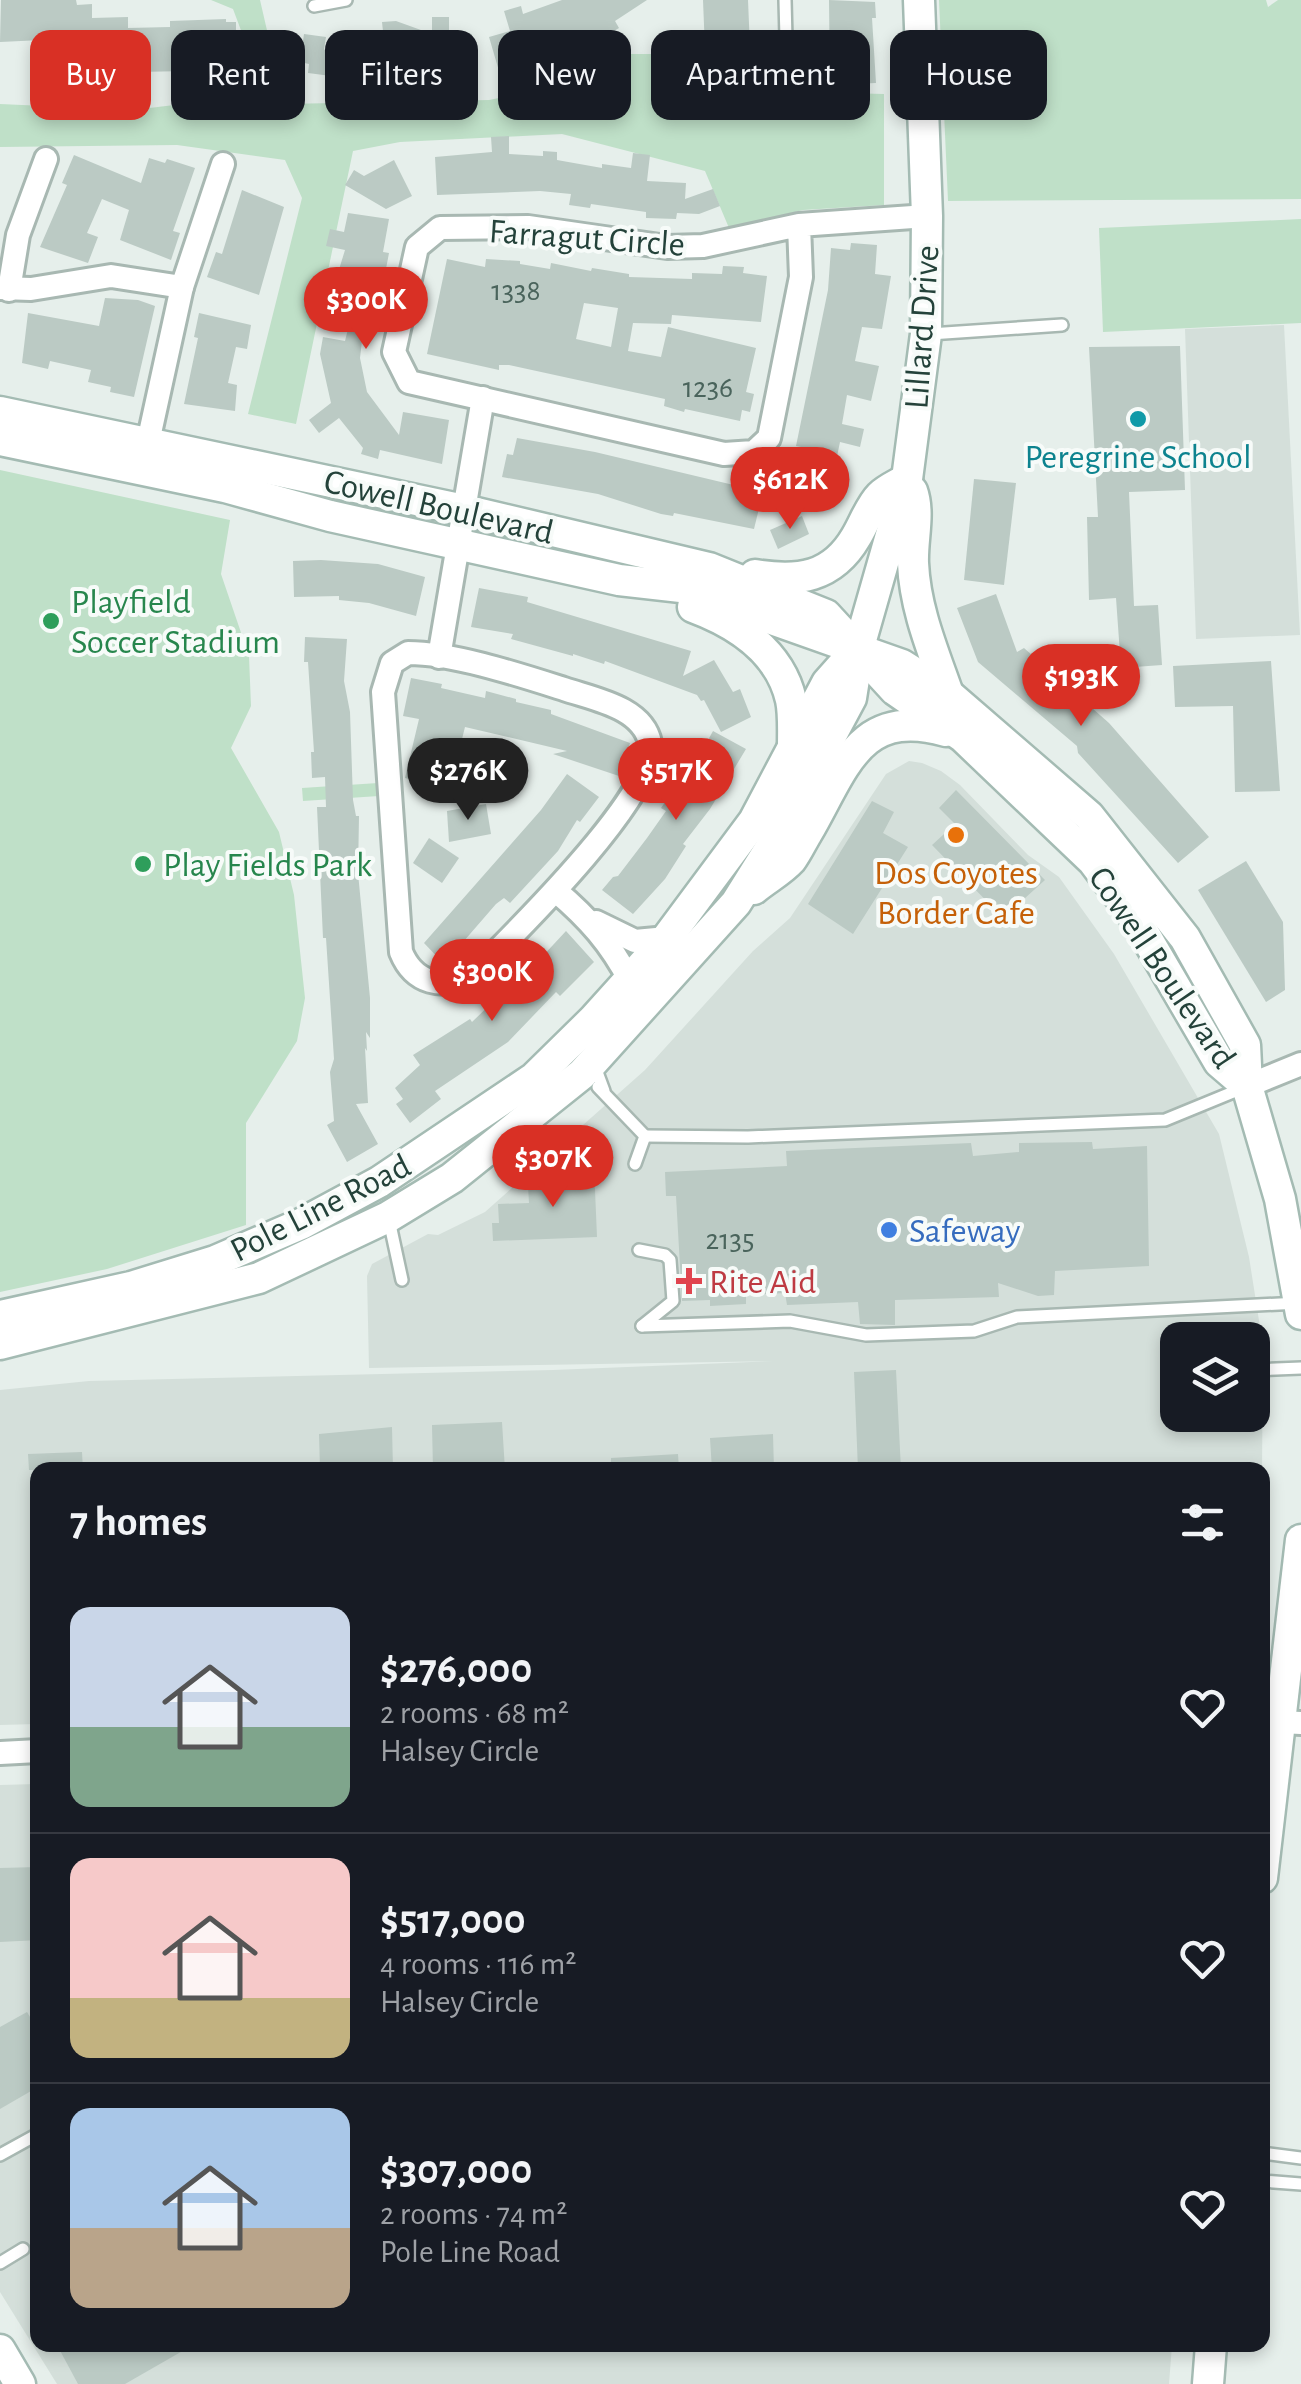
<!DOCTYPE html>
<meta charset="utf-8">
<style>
body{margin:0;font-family:"Alegreya Sans",sans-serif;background:#20242c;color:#f1f3f6;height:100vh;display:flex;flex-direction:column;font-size:38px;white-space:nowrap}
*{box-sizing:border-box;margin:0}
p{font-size:32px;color:#9ea1a6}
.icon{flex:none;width:55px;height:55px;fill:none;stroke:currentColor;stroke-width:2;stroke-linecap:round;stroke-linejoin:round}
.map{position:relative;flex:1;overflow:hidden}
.side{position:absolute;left:30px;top:1462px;width:1240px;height:890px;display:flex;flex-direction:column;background:#171b24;border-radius:20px;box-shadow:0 5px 15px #0003}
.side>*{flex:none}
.guide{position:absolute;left:30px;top:30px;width:1242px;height:90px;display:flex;gap:20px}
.controls{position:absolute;left:1160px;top:1322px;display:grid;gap:20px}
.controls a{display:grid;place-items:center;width:110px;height:110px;border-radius:20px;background:#171b24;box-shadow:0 5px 15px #0003;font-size:50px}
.price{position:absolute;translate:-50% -85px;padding:0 22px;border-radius:35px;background:#d93025;color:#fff;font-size:32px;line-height:65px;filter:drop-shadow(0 2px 5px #0008)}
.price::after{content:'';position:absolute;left:50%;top:60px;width:30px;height:22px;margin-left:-15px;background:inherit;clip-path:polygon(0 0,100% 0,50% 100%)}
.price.active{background:#222;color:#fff}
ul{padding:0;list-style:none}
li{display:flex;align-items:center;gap:30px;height:250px;padding:0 40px}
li+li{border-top:2px solid #363941}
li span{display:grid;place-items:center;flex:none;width:280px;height:200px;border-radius:20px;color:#555}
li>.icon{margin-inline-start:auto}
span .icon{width:120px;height:120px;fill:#fffc;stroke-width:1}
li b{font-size:42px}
h2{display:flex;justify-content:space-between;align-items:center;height:120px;padding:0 40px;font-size:42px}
.pill{padding:0 35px;border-radius:20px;background:#171b24;box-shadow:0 5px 15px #0003;font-size:35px;line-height:90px}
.pill.active{background:#d93025;color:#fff}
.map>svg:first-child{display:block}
</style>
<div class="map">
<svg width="1301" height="2384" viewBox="0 0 1301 2384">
<rect width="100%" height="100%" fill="#e6efeb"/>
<g fill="#d4dfda" fill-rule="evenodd">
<polygon points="1284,325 1300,635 1196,639 1185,329"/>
<path d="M909,761L922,763L941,771L960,785L1028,855L1059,877L1114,954L1219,1134L1249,1257L1263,1346L1262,1470H38L37,1724L0,1725V1390L89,1381L553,1370L774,1361L369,1368L367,1276L372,1264L428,1234L438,1235L485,1212L645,1070L753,951L790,918L886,774ZM1178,1340H1252V1415H1178Z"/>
<polygon points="37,1784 38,2345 1172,2345 1169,2384 57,2384 0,2292 0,1785"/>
</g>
<g fill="#bfe0c8">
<polygon points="211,0 260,0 284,104 489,100 559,86 619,54 756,54 768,91 884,94 884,205 803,210 729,228 705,171 562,134 400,142 353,151 296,424 248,414 302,198 285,160 177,145 0,147 0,104 133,110 240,97 254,65 233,9"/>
<polygon points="939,0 1266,0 1268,7 1278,0 1301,0 1301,199 948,201"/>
<polygon points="1301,219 1301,323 1103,332 1099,228"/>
<polygon points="0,470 230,520 221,574 249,656 251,706 231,748 279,832 294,895 305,998 297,1041 246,1123 246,1225 107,1269 0,1292"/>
<polygon points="378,783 379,796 303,801 302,788"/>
</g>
<g fill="#bbcac4" fill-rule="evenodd">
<polygon points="1,0 76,0 77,5 92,4 92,18 128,17 128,28 170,27 170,21 226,19 226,22 236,22 236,62 192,63 188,71 137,72 137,66 101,67 101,48 64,49 64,43 42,44 42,40 0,42"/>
<polygon points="562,0 647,0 615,21 619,28 604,37 565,51 568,57 536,68 533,61 499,71 489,37 510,31 504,11 521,6 523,14"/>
<polygon points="703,0 748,0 750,48 705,50"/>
<polygon points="829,0 875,2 876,18 872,18 876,83 830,85"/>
<polygon points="432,17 449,17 449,33 472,34 471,69 408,67 408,74 362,75 361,57 365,57 364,43 384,41 382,22 396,21 432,34"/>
<polygon points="304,34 326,37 324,49 333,61 331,76 308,73 309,64 300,62"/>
<polygon points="509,136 509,154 543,156 543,151 557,152 557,160 602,168 602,164 631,168 633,153 650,155 647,181 686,183 685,199 713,189 720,206 699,214 677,213 676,219 646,218 646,212 591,204 590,208 569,205 571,194 540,191 437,195 435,157 492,152 491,137"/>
<polygon points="74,155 141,183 149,158 165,163 167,159 195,168 173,231 180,233 171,260 120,240 129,210 102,199 87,233 98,237 88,263 40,247 67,185 62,183"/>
<polygon points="394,160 412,196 386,209 345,185 354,170 364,176"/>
<polygon points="242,190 284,207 259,295 207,277 216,252 222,254"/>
<polygon points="348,213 389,219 383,252 389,253 385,274 380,273 375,297 372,297 362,341 360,358 367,392 399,435 403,412 449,420 442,464 380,450 378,459 361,454 363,448 339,418 319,433 309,420 331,403 320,354 323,337 345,341 349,325 325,315 345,250 326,246 330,229 344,232"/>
<polygon points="851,243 877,245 875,274 891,276 882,329 862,327 855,361 879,366 871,401 847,395 842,424 864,429 860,447 840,442 834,471 849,479 840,494 826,486 811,506 778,486 801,447 796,446 828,290 831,248 850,250"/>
<path d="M447,259L485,267L486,259L520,261V264L550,269L551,263L591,271L592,268L629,274V277L692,279V273L722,274L723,266L744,267L743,273L767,276L761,322L672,315L671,324L633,323L628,351L661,357L668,327L756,348L746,392L754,394L750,412L742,410L740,421L685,409L684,412L664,406L665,399L509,365H499V370L427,354ZM584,303L618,308L611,347L576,339Z"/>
<polygon points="105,298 138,300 155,306 134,397 110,392 111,387 88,382 91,370 50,361 48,369 22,363 28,313 99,326"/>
<polygon points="199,313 251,325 247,349 236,347 228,383 237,385 235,411 184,404 198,338 194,337"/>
<polygon points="1180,346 1185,490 1129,492 1134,606 1158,605 1162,665 1121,668 1116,598 1089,600 1087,517 1098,517 1089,347"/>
<polygon points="517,438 595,452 763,492 754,529 674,513 673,516 661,514 598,494 502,477 507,454 513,455"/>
<polygon points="974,479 1016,483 1004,585 964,580"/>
<polygon points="802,516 809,534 778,549 770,530"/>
<polygon points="321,560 378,564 425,577 416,616 369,603 339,600 339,596 294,597 293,561"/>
<polygon points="479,588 528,597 527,602 691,651 683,676 714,660 733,692 740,689 751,717 721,732 704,700 701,701 697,695 605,661 604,664 573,654 573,656 511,639 513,634 471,627"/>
<polygon points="996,594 1017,652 1024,648 1109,723 1209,837 1178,863 1078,753 1077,746 978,662 957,608"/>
<polygon points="305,637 347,639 344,681 350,712 353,800 356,816 359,816 358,873 370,998 370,1038 366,1032 367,1051 365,1048 368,1103 356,1104 378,1144 347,1162 327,1125 334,1121 330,1072 334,1059 326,938 323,938 317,807 326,807 325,777 312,778 311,752 314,752 308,662 304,662"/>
<polygon points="1271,661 1280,791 1235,792 1233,706 1175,707 1173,666"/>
<polygon points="411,678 442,684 441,688 485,698 486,691 516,699 516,702 551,710 551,714 630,743 619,776 553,754 567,751 465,727 454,771 508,761 513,785 503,787 504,793 481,797 405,778 419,719 403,716"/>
<polygon points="713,731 746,749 710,809 683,844 686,846 665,879 633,914 602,890 613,877 618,876 647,838 666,811 661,808 694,761 696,762"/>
<polygon points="567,774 599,797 580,822 577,820 558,851 510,903 504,898 496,904 444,964 424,943 541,810"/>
<polygon points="956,790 1045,880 1003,918 932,845 955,824 939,808"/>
<polygon points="872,801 894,812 883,833 908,847 853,934 808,904"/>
<polygon points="486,804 491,834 449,842 447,811"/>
<polygon points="429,838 459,858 442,883 413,863"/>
<polygon points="1246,861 1283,922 1285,990 1266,1002 1198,890"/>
<polygon points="566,931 594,962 560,996 556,992 508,1042 435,1091 441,1099 410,1123 396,1104 403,1099 395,1088 420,1065 413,1055 470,1019 472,1022 504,991 514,980 503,967 512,957 527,973"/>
<polygon points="1092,1142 1093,1149 1147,1146 1149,1266 1055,1271 1054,1295 1038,1296 998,1283 999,1297 895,1300 895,1325 860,1324 858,1302 787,1305 785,1293 746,1295 746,1304 710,1306 710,1300 682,1301 676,1196 666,1196 665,1172 787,1166 786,1151 971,1143 973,1156 1019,1152 1019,1143"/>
<polygon points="594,1166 597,1237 493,1241 492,1223 499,1223 498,1204 529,1203 528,1186 562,1184 562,1168"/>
<polygon points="896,1370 901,1470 858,1470 854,1372"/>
<polygon points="502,1422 505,1470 433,1470 432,1425"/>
<polygon points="392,1427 393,1470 320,1470 319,1434"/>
<polygon points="773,1434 774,1470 712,1470 710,1438"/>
<polygon points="82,1452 83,1470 29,1470 28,1454"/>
<polygon points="678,1454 679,1470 611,1470 611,1458"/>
<polygon points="38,1867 38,1940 0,1942 0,1868"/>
<polygon points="27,2012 38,2030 38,2087 0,2109 0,2027"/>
<polygon points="57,2345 193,2345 125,2384 78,2384"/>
</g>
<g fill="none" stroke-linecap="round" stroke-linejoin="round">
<g stroke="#a8b8b2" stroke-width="16">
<g id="lane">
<polyline points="785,0 787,77"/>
<polyline points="314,6 346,0"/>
<polyline points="930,334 1062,325"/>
<polyline points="594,1064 604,1091"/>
<polyline points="598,1087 645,1136 635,1164"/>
<polyline points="645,1136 748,1137 1165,1120 1243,1088"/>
<polyline points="389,1220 402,1280"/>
<polyline points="639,1250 665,1255 670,1260 673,1301 642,1326"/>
<polyline points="642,1326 790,1321 866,1335 974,1331 1017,1317 1299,1303"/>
<polyline points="1252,1370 1301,1368"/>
<polyline points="1262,2153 1301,2158"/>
<polyline points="0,2155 38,2134"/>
<polyline points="1262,2181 1301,2184"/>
<polyline points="0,2263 23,2249"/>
</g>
</g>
<g stroke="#a8b8b2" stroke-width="28">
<g id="street">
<polyline points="799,225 801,277 769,438 754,452 724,454 409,382 394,352 417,247 440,228 528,227 667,247 703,246 799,225 927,216"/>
<polyline points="0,288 31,289 111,276 182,287"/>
<polyline points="9,290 18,235 46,159"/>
<polyline points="145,456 182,287 223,164"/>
<path d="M408,653C453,653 520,675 564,689C593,699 643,707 650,743C659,793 509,939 472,976C442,989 414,984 401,952L383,692L392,663Z"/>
<polyline points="439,657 483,398"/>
<path d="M556,891C588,918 611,944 630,981"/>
<polyline points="596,922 635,941 667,938"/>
<polyline points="1247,1086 1301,1064"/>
<polyline points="1262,1721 1301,1723"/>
<polyline points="0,1753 38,1751"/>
</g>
</g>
<g stroke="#a4bbb3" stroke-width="35">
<g id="secondary">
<polyline points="0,412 464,510 709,568 826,615 895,690 963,737 1093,861 1132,913 1219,1062 1247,1086"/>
<polyline points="0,440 225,487 330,516 619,580 681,587 902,665 948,694 1089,816 1185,938 1245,1045 1247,1086 1280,1199 1301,1314"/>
<path d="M912,491C920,513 912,539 913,563C915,609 933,651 948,694"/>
<path d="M755,575C798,582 832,578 856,537C864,524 870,506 880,496C887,489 899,484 907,479"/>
<path d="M693,607C736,623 780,651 791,700C794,714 793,731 793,747"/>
<path d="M754,889C766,879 781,871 791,860C797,852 802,841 807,833C844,770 858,706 946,731"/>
<polyline points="0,1316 131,1287 215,1261 301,1224 379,1182 534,1078 593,1020 667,938 754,821 827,683 859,647"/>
<polyline points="0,1344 259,1278 388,1217 452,1178 582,1074 736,903 773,844 851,698 859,647 907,479 926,334 927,216 919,0"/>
<polyline points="1262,1878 1301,1540"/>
<polyline points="0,2350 20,2384"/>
<polyline points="1208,2384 1211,2345"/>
</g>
</g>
<use href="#lane" stroke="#fff" stroke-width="11"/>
<use href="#street" stroke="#fff" stroke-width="22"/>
<use href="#secondary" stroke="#fff" stroke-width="30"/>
</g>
<circle fill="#0f9aa8" stroke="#f7fbf9" stroke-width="4" cx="1138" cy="419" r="10"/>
<g fill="#2e9e5b" stroke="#f7fbf9" stroke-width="4">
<circle cx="51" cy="621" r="10"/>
<circle cx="143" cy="864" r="10"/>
</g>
<circle fill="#e8710a" stroke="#f7fbf9" stroke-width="4" cx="956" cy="835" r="10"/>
<circle fill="#3f7fe0" stroke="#f7fbf9" stroke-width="4" cx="889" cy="1230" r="10"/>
<path fill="#e0444e" stroke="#f7fbf9" stroke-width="4" d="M684 1266h10v10h10v10h-10v10h-10v-10h-10v-10h10z"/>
<g text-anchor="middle" stroke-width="8" stroke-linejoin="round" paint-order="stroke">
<g font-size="30" fill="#4a645c">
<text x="516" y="300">1338</text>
<text x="708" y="397">1236</text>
<text x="730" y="1249">2135</text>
</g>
<g font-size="35" fill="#24423a" stroke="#f7fbf9">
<text transform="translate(587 237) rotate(4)" y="12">Farragut Circle</text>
<text transform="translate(921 327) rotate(-86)" y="12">Lillard Drive</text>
<text transform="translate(439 506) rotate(13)" y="12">Cowell Boulevard</text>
<text transform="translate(1163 967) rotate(56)" y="12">Cowell Boulevard</text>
<text transform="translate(320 1207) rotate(-27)" y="12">Pole Line Road</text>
</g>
<g font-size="35" fill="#0d838f" stroke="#f7fbf9">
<text x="1138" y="468">Peregrine School</text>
</g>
<g font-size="35" fill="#27864d" stroke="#f7fbf9" text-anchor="start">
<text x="71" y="613">Playfield<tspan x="71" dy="40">Soccer Stadium</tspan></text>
<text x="163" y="876">Play Fields Park</text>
</g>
<g font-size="35" fill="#c56008" stroke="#f7fbf9">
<text x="956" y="884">Dos Coyotes<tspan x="956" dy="40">Border Cafe</tspan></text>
</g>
<g font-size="35" fill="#366cbe" stroke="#f7fbf9" text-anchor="start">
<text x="909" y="1242">Safeway</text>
</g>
<g font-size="35" fill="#be3a42" stroke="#f7fbf9" text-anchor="start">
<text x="709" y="1293">Rite Aid</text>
</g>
</g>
</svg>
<div class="controls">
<a><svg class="icon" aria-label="layers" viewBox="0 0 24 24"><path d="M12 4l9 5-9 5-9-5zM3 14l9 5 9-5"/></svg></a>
</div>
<b class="price" style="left:366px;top:352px">$300K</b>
<b class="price" style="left:790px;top:532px">$612K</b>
<b class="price" style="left:1081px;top:729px">$193K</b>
<b class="price active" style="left:468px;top:823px">$276K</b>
<b class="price" style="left:676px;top:823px">$517K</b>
<b class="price" style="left:492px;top:1024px">$300K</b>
<b class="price" style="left:553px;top:1210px">$307K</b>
<div class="guide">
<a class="pill active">Buy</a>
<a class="pill">Rent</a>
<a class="pill">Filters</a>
<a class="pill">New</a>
<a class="pill">Apartment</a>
<a class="pill">House</a>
</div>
<section class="side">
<h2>7 homes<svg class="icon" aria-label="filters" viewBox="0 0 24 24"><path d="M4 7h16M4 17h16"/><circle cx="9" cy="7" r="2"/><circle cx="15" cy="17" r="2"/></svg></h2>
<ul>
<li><span style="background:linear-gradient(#c9d6e8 60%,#7fa58c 0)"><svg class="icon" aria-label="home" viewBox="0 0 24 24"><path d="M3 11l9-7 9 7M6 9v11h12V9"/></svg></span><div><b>$276,000</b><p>2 rooms · 68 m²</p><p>Halsey Circle</p></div><svg class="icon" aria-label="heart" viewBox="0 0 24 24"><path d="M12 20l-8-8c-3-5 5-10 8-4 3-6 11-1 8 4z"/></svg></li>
<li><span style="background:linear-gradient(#f6c9c9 70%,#c2b280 0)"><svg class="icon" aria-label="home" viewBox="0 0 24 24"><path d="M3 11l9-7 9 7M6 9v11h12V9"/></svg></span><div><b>$517,000</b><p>4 rooms · 116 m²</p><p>Halsey Circle</p></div><svg class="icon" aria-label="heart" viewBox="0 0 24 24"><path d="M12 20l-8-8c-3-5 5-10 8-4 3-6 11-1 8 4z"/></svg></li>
<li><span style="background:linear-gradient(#a9c7e8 60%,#b9a48a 0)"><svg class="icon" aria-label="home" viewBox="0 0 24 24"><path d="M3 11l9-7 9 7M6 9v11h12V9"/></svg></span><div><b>$307,000</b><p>2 rooms · 74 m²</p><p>Pole Line Road</p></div><svg class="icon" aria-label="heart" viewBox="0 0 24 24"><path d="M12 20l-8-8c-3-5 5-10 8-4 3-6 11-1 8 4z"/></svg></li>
</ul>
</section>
</div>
